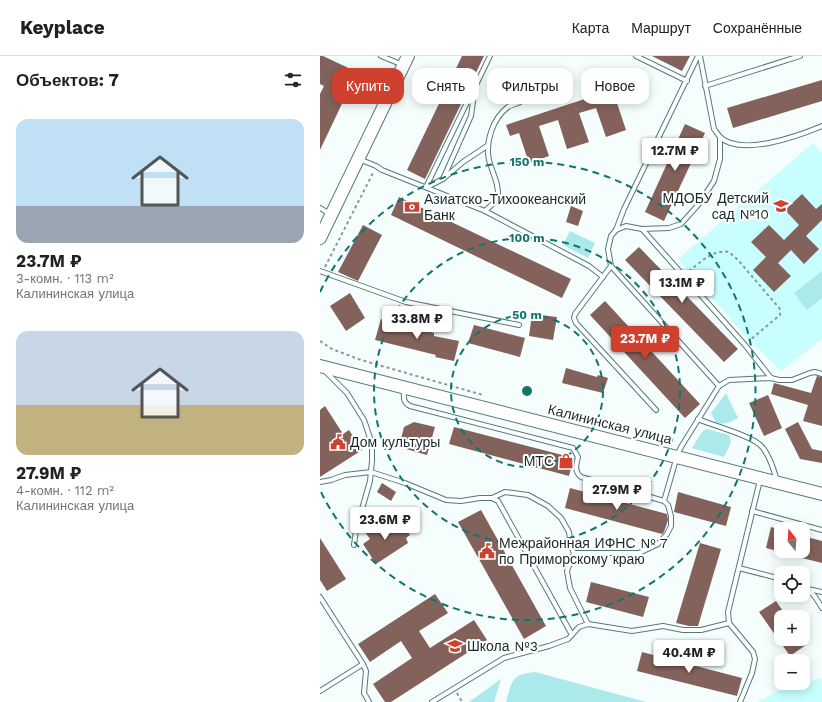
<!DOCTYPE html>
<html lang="ru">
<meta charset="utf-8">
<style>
body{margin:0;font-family:"Work Sans",sans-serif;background:#f6f6f6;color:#202124;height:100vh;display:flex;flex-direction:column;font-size:15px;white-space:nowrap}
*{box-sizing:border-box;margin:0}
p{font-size:13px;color:#757577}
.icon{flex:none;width:22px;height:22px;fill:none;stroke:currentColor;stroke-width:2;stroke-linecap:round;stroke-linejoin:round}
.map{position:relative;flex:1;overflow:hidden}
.side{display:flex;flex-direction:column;background:#fff;width:320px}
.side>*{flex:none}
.hud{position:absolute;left:12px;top:12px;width:380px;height:36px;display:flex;gap:8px}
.needle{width:26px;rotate:343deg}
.buttons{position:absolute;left:454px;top:466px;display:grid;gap:8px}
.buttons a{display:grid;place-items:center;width:36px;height:36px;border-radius:8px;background:#fff;box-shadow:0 2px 10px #0003;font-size:20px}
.price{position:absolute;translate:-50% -34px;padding:0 9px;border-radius:4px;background:#fff;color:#222;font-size:13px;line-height:26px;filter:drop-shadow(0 1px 2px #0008)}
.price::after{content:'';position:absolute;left:50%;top:24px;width:12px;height:9px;margin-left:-6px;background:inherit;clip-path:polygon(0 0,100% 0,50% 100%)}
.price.selected{background:#cd412e;color:#fff}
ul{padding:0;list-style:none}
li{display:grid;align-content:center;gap:8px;height:212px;padding:0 16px}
li span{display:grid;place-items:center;height:124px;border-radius:12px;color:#555}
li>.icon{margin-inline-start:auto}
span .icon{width:72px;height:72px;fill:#fffc;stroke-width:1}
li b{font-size:17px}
h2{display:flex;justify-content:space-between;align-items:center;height:48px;padding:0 16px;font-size:17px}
.chip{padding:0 14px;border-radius:12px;background:#fff;box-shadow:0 2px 10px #0003;font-size:14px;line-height:36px}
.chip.selected{background:#cd412e;color:#fff}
header{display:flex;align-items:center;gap:24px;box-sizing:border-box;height:56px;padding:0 20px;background:#fff;border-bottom:1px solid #e0e0e0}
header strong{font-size:19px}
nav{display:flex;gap:22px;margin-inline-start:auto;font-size:14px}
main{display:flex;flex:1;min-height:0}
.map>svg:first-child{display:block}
</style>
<header>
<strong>Keyplace</strong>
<nav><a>Карта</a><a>Маршрут</a><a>Сохранённые</a></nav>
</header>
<main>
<section class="side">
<h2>Объектов: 7<svg class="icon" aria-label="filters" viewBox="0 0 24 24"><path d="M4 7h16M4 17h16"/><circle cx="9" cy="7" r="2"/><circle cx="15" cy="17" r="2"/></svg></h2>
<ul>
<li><span style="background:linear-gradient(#bfe0f5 70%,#9aa5b1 0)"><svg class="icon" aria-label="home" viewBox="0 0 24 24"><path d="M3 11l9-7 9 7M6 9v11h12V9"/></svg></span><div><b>23.7M ₽</b><p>3-комн. · 113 m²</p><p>Калининская улица</p></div></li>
<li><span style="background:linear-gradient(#c9d6e8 60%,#c2b280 0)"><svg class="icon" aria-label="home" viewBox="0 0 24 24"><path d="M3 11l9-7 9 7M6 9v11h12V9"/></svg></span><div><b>27.9M ₽</b><p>4-комн. · 112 m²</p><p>Калининская улица</p></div></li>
</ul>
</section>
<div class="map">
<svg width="502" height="646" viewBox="0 0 502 646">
<rect width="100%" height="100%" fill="#f5fdfd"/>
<g fill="#c8fefe">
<polygon points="493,87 502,97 502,283 461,315 430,285 358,203"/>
<polygon points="502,622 502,646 438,646 461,633"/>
</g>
<g fill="#ace9ea">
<polygon points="250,175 275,187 268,202 243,189"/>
<polygon points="502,215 502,242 487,254 474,237"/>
<path d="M406,337L418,362C410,366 404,370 396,366L391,357Z"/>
<path d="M386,373L409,379C414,385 407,394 404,401L372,392L382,376Z"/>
<path d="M215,616L326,646H186C192,626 191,618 215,616Z"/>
<polygon points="181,623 174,646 149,646"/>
</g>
<g fill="#83625b">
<polygon points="0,0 3,0 37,16 0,94 0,38 4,30 0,28"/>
<polygon points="142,0 164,0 105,123 87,114"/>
<polygon points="332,0 370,0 362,15"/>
<polygon points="502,24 502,45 413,72 407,52"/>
<polygon points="301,31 304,42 296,44 306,74 286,81 276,52 259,57 269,86 247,93 238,64 219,70 229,100 209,107 199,77 190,80 186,69"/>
<polygon points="365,68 385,77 344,165 325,156"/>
<polygon points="482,138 496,153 502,148 502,164 486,180 499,193 484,208 471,194 458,207 471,220 454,236 433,214 446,201 431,186 449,169 464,184 479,169 465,154"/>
<polygon points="79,141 251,223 242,242 71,159"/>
<polygon points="251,150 263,155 258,170 246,166"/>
<polygon points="43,169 62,179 38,225 18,216"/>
<polygon points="319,191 418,293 404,306 305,204"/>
<polygon points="30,237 45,262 26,275 10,250"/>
<polygon points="285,245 380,348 365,362 270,259"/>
<polygon points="212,258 237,261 233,284 209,280"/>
<polygon points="61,263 114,277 114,280 139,285 134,305 115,301 116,299 55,284"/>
<polygon points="154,269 205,282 200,301 148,287"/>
<polygon points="246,312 277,321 278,319 288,322 283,337 242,327"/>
<polygon points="497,320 502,321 502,370 483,365 488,349 451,338 454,327 491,337"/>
<polygon points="448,339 462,372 444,380 429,347"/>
<polygon points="5,350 23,378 29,374 42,394 0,421 0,354"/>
<polygon points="94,366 115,371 107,399 79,391 84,371"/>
<polygon points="478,366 492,393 502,395 502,407 480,403 465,373"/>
<polygon points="134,371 254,402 249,420 129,388"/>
<polygon points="62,427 76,436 71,445 57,436"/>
<polygon points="250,432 347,458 348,464 344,476 342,478 245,452"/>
<polygon points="358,436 411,451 406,470 354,456"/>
<polygon points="161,454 226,570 204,583 138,466"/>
<polygon points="63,465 67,472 75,467 81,475 85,472 90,479 86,482 88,487 56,508 43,488 50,483 45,476"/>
<polygon points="451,471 461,474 461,496 446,492"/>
<polygon points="483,480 502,485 502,507 466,498 466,495 483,495"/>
<polygon points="0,482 26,523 7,535 0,524"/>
<polygon points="380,487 401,493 378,570 369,570 356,567"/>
<polygon points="271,526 329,541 323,561 266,546"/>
<polygon points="115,538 128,557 99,575 110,592 154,564 167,584 71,646 65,646 53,628 92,602 81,585 50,606 38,588"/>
<polygon points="456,545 467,561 461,561 461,583 482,583 486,589 470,600 439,556"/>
<polygon points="322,596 422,622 417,640 317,615"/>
</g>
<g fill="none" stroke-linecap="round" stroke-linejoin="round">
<g stroke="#527a7a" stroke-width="6">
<g id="lane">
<polyline points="61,0 83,9"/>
<polyline points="316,0 367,25"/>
<path d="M380,0L394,73C396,75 398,79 400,81C421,101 478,80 502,70"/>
<polyline points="385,30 480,0"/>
<path d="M39,103L56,110L62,114L165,155L178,143C179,127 173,119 169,104C165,86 173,62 188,51C191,49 196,48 200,46"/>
<polyline points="123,123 151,60 155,31 170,0"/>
<polyline points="106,131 153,34"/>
<polyline points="107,131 123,123 143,106 167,90"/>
<polyline points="0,152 10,158"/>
<polyline points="165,155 269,210 283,221"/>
<polyline points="322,173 425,289 451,322"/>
<polyline points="296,174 304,153 378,0"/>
<polyline points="291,210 255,258 254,262 256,267 336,354"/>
<polyline points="0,215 86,246 199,269"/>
<polyline points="6,316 27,337 44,364 52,388 52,405 50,425 36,474 34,489"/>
<polyline points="399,330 291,210 288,193 291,180 296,174 306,170 322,173 349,172 361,168 378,149 394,125 400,103 400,81"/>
<path d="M84,332C84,340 82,346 90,350L253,392L258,401C256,409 254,415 261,421L344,445"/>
<path d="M378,363C394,370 427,378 439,388C448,395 454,414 457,425"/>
<polyline points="0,426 11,424 25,419 51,416 85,427 126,444 141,445 160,442 172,442 178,445 252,579"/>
<polyline points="172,442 185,436 208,439 228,450 241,462 249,476 251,491 254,497 319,497 338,488 347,478 351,470 351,460 348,449 344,445 357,400 361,391 399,330 409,324 451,322 459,324 472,324 490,317 495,316 502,318"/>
<polyline points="432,455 502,474"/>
<polyline points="254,497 247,515 250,532 268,568"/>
<polyline points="419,512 461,523"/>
<path d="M483,531C493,535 497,544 502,552"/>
<polyline points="488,533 502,536"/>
<polyline points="0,541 43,608 46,615 44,637 49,646"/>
<polyline points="0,635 43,608"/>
<polyline points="112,646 184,602 229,590 248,583 259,571 268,568 312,575 343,570 363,574 381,574 409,567"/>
<polyline points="420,646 432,617 435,603 433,596 409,567 408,556 440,424"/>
</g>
</g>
<g stroke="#527a7a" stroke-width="14">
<g id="secondary">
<polyline points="0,182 88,0"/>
<polyline points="0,310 502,438"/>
</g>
</g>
<g stroke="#8c9898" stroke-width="2" stroke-dasharray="3 3" stroke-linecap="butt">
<polyline points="5,211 53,117"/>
<path d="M369,215C381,206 393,193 409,196L418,204L460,253V259L430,284"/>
<polyline points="0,285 12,293 41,304 163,339"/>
<polyline points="137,637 142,646"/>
</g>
<use href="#lane" stroke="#fff" stroke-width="4"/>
<use href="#secondary" stroke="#fff" stroke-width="12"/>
</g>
<g fill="none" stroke="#0f766e" stroke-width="2" stroke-dasharray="7 5">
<circle cx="207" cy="335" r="76"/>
<circle cx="207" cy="335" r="153"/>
<path d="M0 236A229 229 0 1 1 0 434"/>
</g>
<defs>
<g id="school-bare" transform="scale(1.2)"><path d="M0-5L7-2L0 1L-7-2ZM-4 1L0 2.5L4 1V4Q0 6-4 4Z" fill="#cd412e" stroke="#fff" stroke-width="2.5" paint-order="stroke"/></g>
<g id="bank-bare" transform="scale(1.2)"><path d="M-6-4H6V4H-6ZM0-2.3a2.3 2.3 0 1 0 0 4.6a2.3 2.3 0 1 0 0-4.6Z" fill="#cd412e" stroke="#fff" stroke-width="2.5" paint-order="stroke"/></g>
<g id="civic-bare" transform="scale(1.2)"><path d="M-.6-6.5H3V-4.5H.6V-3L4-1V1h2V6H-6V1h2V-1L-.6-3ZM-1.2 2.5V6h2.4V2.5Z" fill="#cd412e" stroke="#fff" stroke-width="2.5" paint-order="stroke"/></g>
<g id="shop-bare" transform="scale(1.2)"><path d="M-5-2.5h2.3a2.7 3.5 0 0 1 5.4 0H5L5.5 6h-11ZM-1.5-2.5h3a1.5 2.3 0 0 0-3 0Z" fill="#cd412e" stroke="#fff" stroke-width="2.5" paint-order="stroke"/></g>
</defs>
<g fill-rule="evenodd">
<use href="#school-bare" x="461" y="150"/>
<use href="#bank-bare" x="92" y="151"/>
<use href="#civic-bare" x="18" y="386"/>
<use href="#shop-bare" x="246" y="405"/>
<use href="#civic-bare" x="167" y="495"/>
<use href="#school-bare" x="135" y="590"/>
</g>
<g text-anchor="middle" stroke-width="4" stroke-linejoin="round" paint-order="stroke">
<g font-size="14" fill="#182929" stroke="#fff" text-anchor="start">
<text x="449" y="147" text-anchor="end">МДОБУ Детский<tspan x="449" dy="16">сад №10</tspan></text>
<text x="104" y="148">Азиатско-Тихоокеанский<tspan x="104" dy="16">Банк</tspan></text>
<text x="30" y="391">Дом культуры</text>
<text x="234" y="410" text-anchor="end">МТС</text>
<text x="179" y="492">Межрайонная ИФНС № 7<tspan x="179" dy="16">по Приморскому краю</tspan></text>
<text x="147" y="595">Школа №3</text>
</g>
<g font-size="14" fill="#182929" stroke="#fff">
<text transform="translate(290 368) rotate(14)" y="5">Калининская улица</text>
</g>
</g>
<circle cx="207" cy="335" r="6" fill="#0f766e" stroke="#fff" stroke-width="2"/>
<g font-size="12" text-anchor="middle" font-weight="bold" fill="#0f766e" stroke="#fff" stroke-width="4" stroke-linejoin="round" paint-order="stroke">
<text x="207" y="110">150 m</text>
<text x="207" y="186">100 m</text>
<text x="207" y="263">50 m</text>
</g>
</svg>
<div class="buttons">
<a><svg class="needle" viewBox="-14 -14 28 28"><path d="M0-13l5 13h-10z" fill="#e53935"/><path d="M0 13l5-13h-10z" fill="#757577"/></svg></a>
<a><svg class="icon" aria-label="locate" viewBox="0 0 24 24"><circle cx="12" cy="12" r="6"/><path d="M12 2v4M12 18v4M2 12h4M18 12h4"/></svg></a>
<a>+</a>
<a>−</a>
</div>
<b class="price" style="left:355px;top:116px">12.7M ₽</b>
<b class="price" style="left:362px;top:248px">13.1M ₽</b>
<b class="price" style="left:97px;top:284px">33.8M ₽</b>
<b class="price selected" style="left:325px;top:304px">23.7M ₽</b>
<b class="price" style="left:297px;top:455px">27.9M ₽</b>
<b class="price" style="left:65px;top:485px">23.6M ₽</b>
<b class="price" style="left:369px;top:618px">40.4M ₽</b>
<div class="hud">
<a class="chip selected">Купить</a>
<a class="chip">Снять</a>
<a class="chip">Фильтры</a>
<a class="chip">Новое</a>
</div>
</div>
</main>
